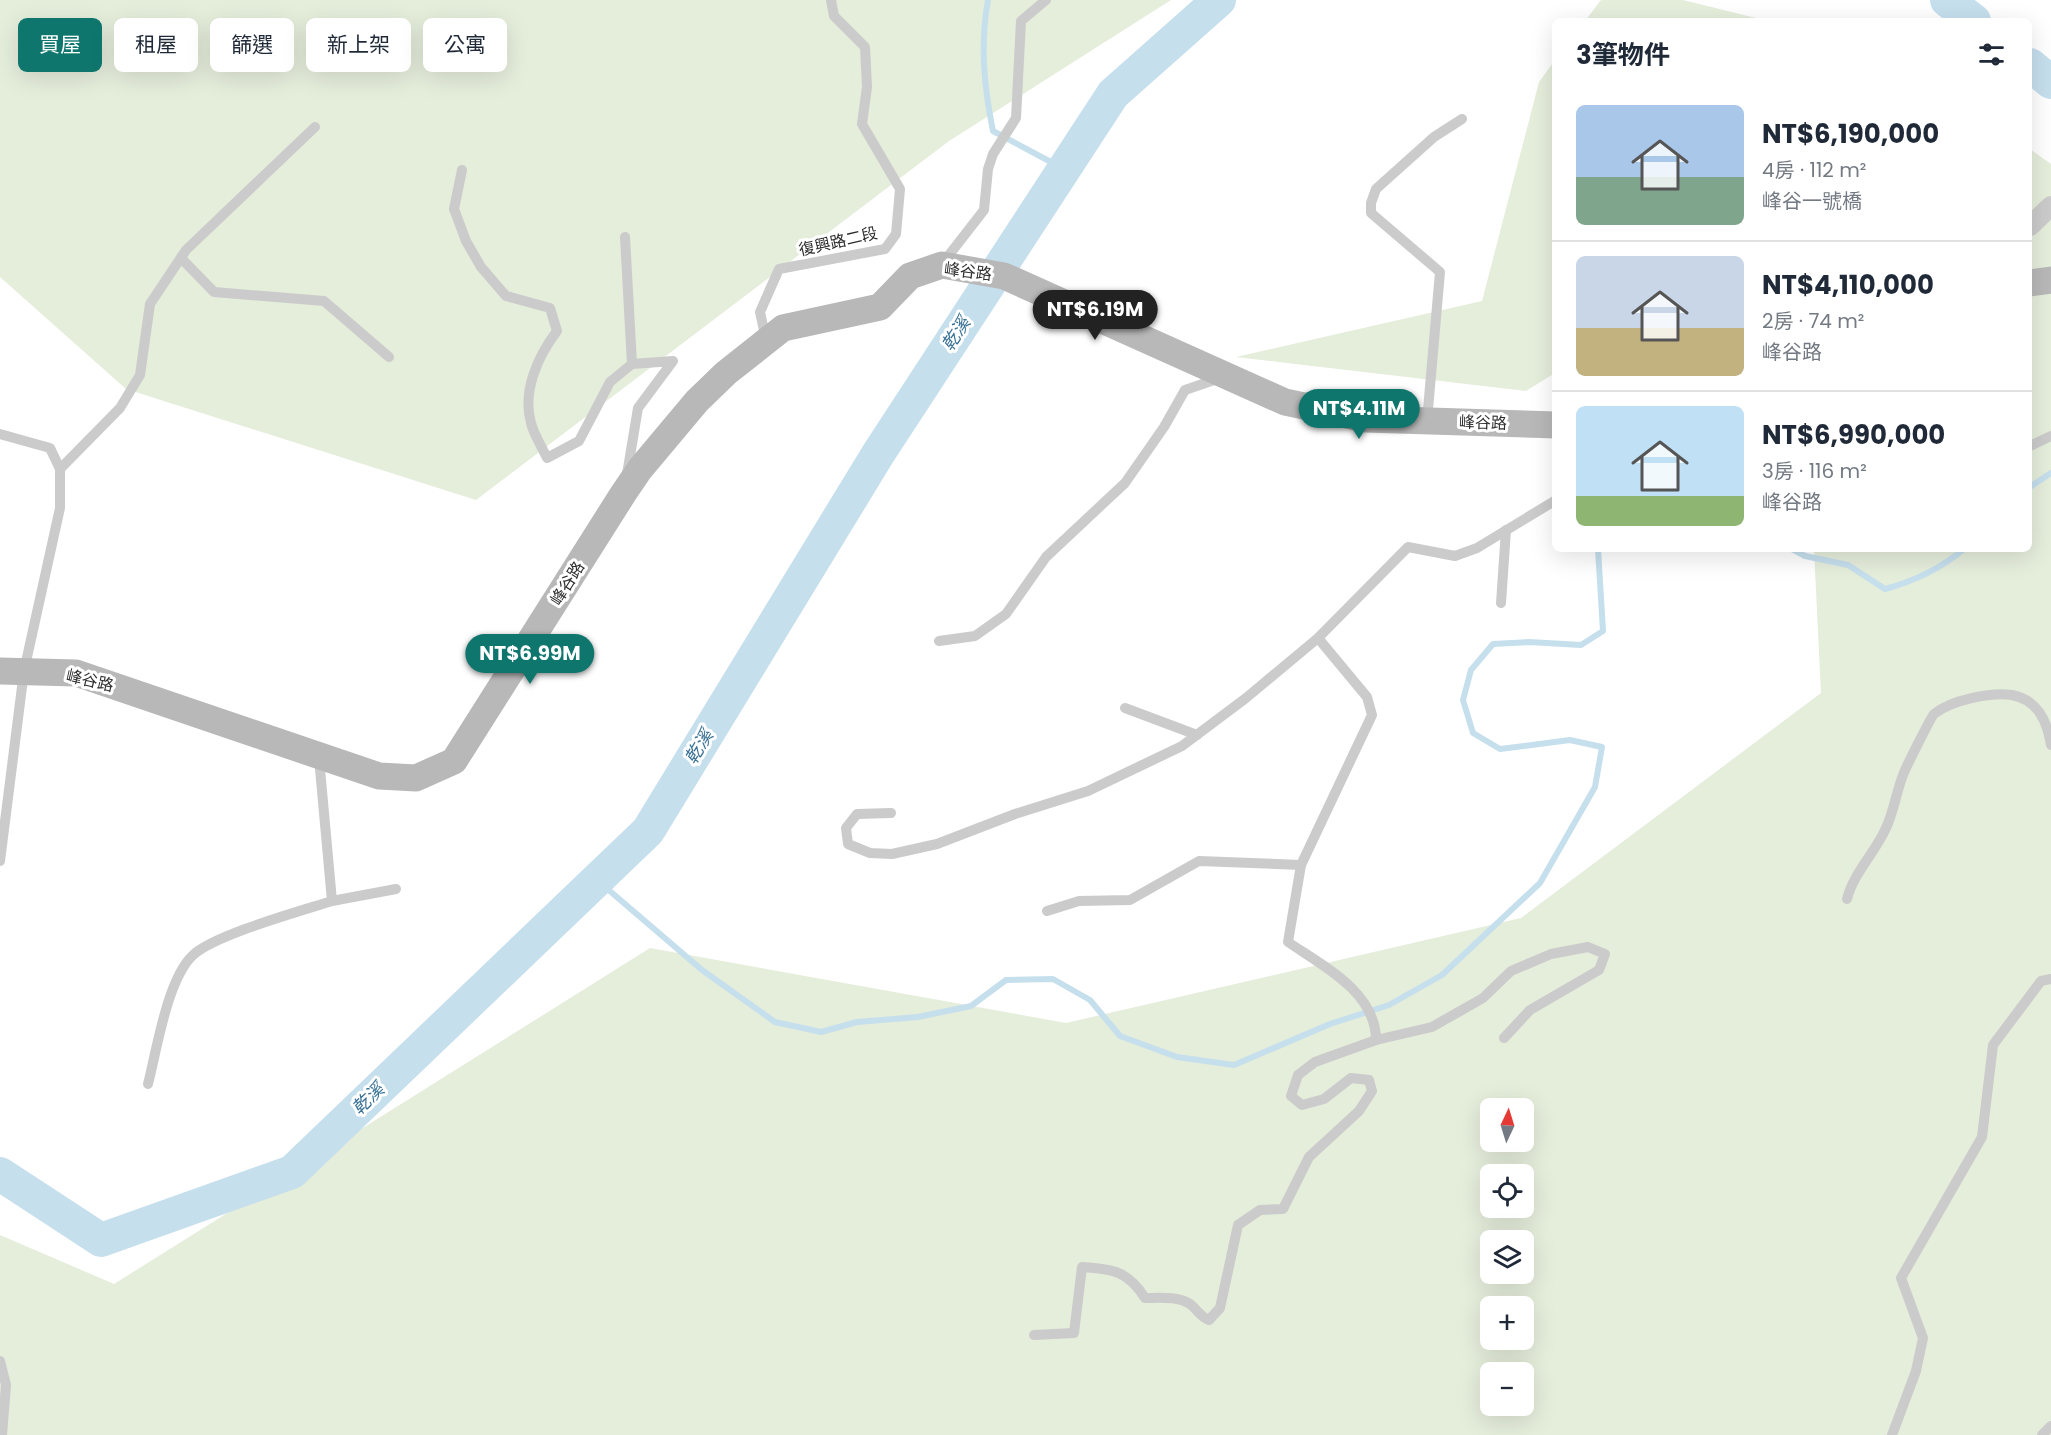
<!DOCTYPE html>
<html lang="zh-TW">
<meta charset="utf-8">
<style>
body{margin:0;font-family:Poppins,"Noto Sans TC",sans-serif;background:#f2f2f3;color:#1f2937;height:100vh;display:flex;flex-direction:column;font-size:22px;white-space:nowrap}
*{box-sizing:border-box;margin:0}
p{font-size:20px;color:#747a83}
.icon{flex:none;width:33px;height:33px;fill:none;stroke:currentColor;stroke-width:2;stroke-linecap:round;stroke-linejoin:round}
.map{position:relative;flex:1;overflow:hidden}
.side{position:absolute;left:1552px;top:18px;width:480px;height:534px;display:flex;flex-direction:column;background:#fff;border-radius:9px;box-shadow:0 6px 24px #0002}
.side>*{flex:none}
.guide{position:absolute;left:18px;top:18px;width:570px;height:54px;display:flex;gap:12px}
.needle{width:39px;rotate:4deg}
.buttons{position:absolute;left:1480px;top:1098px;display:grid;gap:12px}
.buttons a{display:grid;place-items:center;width:54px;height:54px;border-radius:9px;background:#fff;box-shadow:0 6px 24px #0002;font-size:30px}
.price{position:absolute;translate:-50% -51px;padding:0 14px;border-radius:21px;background:#0f766e;color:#fff;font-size:20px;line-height:39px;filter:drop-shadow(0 2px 3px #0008)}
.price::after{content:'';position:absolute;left:50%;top:36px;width:18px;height:14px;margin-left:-9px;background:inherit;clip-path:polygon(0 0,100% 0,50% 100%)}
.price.current{background:#222;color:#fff}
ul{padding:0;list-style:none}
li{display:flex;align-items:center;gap:18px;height:150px;padding:0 24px}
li+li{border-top:2px solid #e0e1e3}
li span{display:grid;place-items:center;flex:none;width:168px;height:120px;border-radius:9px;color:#555}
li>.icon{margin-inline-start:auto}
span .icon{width:72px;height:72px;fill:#fffc;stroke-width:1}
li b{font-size:26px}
h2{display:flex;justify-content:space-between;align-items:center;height:72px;padding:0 24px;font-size:26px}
.chip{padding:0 21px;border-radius:9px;background:#fff;box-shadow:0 6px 24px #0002;font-size:21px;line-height:54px}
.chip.current{background:#0f766e;color:#fff}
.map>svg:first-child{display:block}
</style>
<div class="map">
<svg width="2051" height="1435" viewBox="0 0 2051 1435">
<rect width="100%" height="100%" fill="#fff"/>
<g fill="#e5eddb" fill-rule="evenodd">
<polygon points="0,0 1171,0 949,141 476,500 126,389 0,277"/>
<polygon points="1601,0 1683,0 1768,21 1585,21"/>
<polygon points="1555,60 1555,373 1526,391 1236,357 1482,301 1539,82"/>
<path d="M2030,149L2051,164V1435H0V1235L114,1284L650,948L1066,1023L1521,918L1821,693L1814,549H2030ZM1491,1108H1524V1142H1491ZM1491,1174H1524V1208H1491ZM1491,1240H1524V1274H1491ZM1491,1306H1524V1340H1491ZM1491,1372H1524V1406H1491Z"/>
</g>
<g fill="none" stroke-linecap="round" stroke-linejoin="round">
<g stroke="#c6dfed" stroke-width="6">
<path d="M988,0C980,45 984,87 993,131L1064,169"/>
<polyline points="2030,487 2051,473"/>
<path d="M1792,549L1805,556L1848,565L1885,589C1915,581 1940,569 1964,549"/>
<polyline points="597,880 702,970 775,1022 821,1032 857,1022 918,1017 971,1006 1006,980 1053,979 1090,1000 1120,1036 1177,1057 1234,1065 1330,1024 1389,1005 1442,975 1540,883 1595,787 1602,747 1570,740 1500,749 1473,733 1463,700 1471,670 1493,644 1529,642 1581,645 1603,631 1598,549"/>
</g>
<g stroke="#c6dfed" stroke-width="34">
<polyline points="1947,0 1974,21"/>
<polyline points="2030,65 2051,82"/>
<polyline points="0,1174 101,1240 292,1172 648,831 878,454 1113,94 1219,0"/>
</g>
<g stroke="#cbcbcb" stroke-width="10">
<path d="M462,170L454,209L466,241L481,267L506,296L550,308L557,331C538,356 522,391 531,423C534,435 542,447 547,458L579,441L610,382L632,364L673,361L638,408L627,474"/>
<polyline points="625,237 632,364"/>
<polyline points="181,258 214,292 324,301 389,357"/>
<polyline points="942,264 984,210 988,169 993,154 1016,118 1021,21 1046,0"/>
<polyline points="766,340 760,312 779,269 885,249 896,234 900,189 862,124 867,87 865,47 834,16 831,0"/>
<polyline points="1427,421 1440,272 1371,213 1371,203 1376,189 1434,137 1462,119"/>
<polyline points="0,434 50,448 60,469 60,508 24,671 0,861"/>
<polyline points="2030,446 2051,436"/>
<polyline points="60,469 120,408 140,375 150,304 186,250 315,127"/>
<polyline points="1501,603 1506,530"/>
<polyline points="939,641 975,636 1006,614 1046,557 1125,483 1164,427 1185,390 1220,378"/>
<polyline points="1125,708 1197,735"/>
<polyline points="891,813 857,814 846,828 848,844 870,853 892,854 937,844 1015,814 1088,791 1182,746 1246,698 1318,638 1408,547 1455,556 1477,548 1556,500"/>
<path d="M1847,899C1854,872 1875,853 1886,828C1894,811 1896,793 1903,775C1905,769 1931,717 1934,714C1951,700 1991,692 2012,695C2038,700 2047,721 2051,745"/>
<polyline points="332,901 396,889"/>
<polyline points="1047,911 1079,901 1130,900 1199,861 1301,865"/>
<polyline points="1376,1040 1432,1027 1483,998 1511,971 1551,954 1588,947 1605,954 1599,970 1530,1010 1504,1038"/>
<path d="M148,1084C157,1049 167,981 192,956C213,935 301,911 332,901L319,758"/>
<path d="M1034,1335L1074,1333L1082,1267C1113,1269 1128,1271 1145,1298C1159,1298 1178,1296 1190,1304C1198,1310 1199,1316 1209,1320L1220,1308L1238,1225L1260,1210L1283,1209L1309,1157L1359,1111L1372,1091L1369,1080L1351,1078L1324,1099L1302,1105L1291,1096L1298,1075L1315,1062L1376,1040C1376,992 1323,966 1288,942L1301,865L1372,715L1367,697L1318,638"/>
<polyline points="0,1361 6,1385 2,1435"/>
<polyline points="1892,1435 1916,1371 1923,1338 1901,1278 1982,1137 1993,1045 2041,981 2051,979"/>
<polyline points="2042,1435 2051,1426"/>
</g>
<polyline stroke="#cbcbcb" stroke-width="20" points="2030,226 2051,206"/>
<g stroke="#b8b8b8" stroke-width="27">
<polyline points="2030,283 2051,280"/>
<polyline points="0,671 76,673 379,776 416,778 454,761 623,494 640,469 697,401 726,373 783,328 880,307 910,276 942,265 1004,276 1285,402 1366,419 1556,425"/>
</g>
</g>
<g text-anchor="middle" stroke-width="6" stroke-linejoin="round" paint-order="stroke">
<g font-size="16" fill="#2e2e2e" stroke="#fff">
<text transform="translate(838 241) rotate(-13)" y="6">復興路二段</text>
<text transform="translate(968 271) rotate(7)" y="6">峰谷路</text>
<text transform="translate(1483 422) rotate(2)" y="6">峰谷路</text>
<text transform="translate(567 583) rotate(-58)" y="6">峰谷路</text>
<text transform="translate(90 680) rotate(13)" y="6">峰谷路</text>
</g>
<g font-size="18" font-style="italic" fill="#387195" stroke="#fff">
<text transform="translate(956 334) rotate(-57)" y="6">乾溪</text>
<text transform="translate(699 747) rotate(-59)" y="6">乾溪</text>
<text transform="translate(368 1099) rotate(-44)" y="6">乾溪</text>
</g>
</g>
</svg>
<div class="buttons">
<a><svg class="needle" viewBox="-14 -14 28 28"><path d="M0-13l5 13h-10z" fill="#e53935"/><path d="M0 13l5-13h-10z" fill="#747a83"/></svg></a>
<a><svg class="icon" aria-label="locate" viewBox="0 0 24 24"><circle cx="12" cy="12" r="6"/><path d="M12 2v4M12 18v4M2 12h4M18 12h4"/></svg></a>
<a><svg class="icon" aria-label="layers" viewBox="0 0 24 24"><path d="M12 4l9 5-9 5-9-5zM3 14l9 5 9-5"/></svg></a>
<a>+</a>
<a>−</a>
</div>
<b class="price current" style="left:1095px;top:341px">NT$6.19M</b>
<b class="price" style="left:1359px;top:440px">NT$4.11M</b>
<b class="price" style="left:530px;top:685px">NT$6.99M</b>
<div class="guide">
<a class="chip current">買屋</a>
<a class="chip">租屋</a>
<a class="chip">篩選</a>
<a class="chip">新上架</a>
<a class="chip">公寓</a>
</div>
<section class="side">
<h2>3筆物件<svg class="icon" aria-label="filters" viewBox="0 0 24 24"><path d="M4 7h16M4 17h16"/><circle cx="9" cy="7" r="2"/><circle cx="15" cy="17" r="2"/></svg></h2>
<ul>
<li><span style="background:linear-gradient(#a9c7e8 60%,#7fa58c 0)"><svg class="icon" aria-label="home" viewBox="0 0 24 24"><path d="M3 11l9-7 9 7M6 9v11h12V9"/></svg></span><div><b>NT$6,190,000</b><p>4房 · 112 m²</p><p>峰谷一號橋</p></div></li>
<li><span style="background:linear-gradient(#c9d6e8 60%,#c2b280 0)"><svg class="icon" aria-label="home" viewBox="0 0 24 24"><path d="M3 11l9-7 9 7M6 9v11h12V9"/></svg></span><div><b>NT$4,110,000</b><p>2房 · 74 m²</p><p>峰谷路</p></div></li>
<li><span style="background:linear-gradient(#bfe0f5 75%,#8fb573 0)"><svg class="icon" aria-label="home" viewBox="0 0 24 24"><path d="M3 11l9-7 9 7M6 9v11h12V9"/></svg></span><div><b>NT$6,990,000</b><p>3房 · 116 m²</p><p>峰谷路</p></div></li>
</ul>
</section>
</div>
